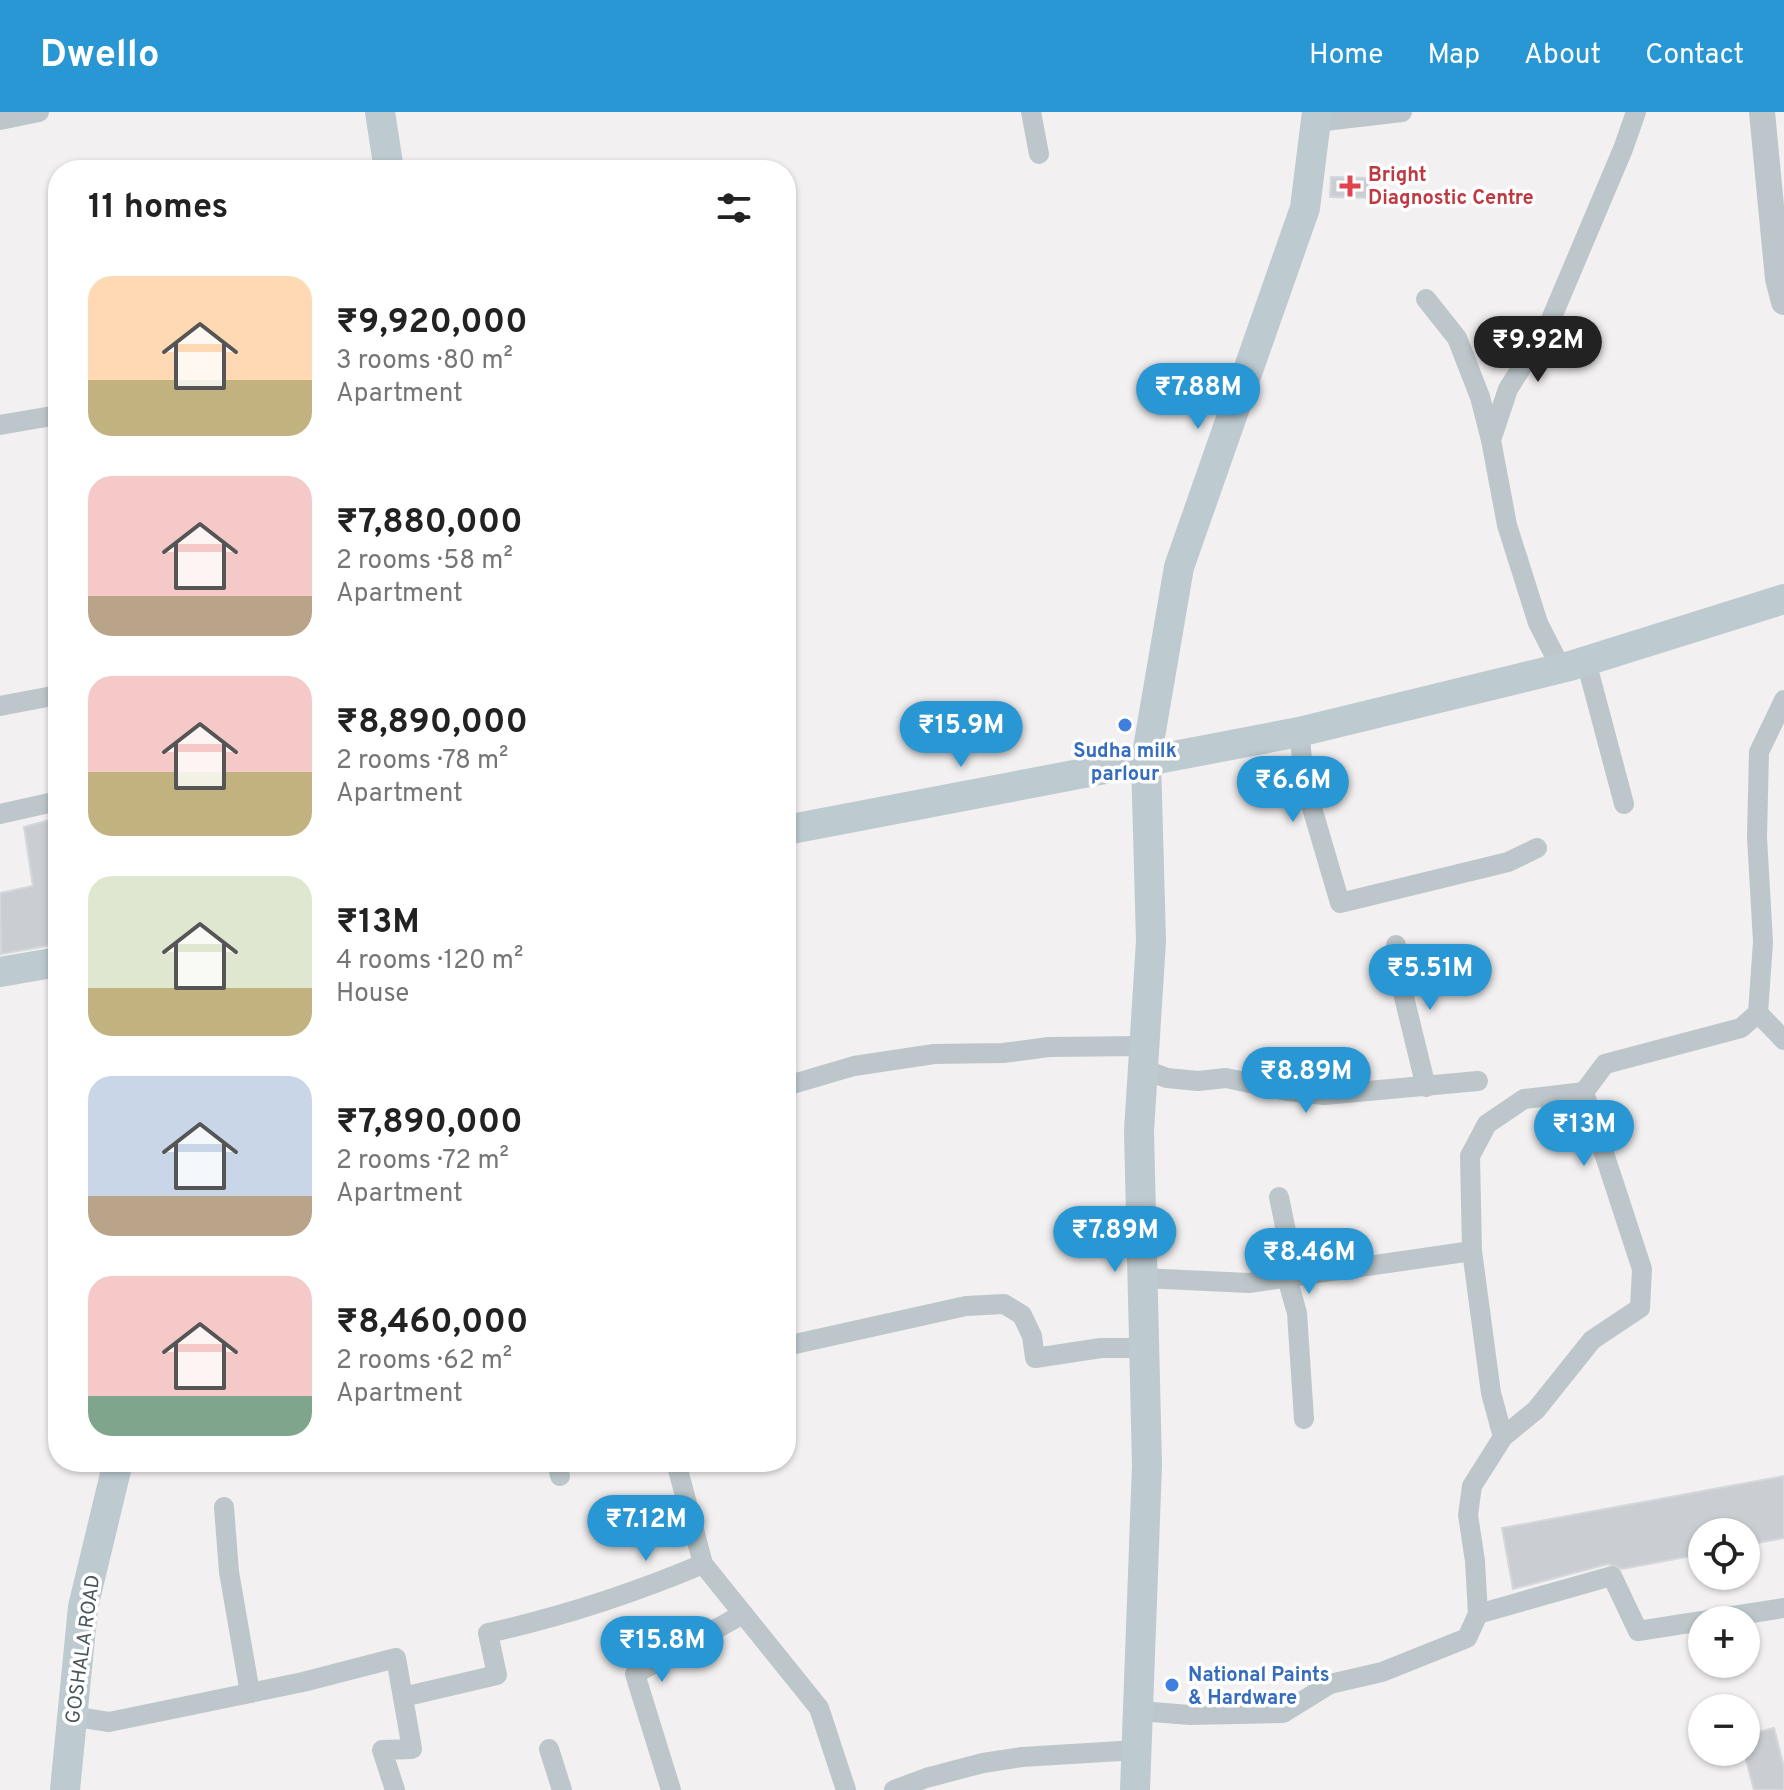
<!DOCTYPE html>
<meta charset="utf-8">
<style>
body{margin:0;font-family:Overpass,sans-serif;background:#f6f6f6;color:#222;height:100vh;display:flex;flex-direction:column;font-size:30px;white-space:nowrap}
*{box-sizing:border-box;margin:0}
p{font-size:26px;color:#767676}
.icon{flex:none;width:44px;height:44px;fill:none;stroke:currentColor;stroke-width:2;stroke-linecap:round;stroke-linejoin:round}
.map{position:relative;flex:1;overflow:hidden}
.drawer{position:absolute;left:48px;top:48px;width:748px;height:1312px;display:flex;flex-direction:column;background:#fff;border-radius:32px;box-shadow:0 2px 6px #0004}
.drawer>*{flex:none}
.tools{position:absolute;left:1688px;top:1406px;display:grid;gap:16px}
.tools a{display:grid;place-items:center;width:72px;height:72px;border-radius:50%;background:#fff;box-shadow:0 2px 6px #0004;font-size:40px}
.price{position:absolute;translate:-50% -68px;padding:0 18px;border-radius:28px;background:#2997d3;color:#fff;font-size:26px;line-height:52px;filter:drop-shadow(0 2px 4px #0008)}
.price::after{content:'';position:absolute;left:50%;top:48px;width:24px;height:18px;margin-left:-12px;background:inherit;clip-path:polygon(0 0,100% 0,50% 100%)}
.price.selected{background:#222;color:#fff}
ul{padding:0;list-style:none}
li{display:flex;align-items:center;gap:24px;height:200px;padding:0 40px}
li span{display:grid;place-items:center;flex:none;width:224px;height:160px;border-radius:24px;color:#555}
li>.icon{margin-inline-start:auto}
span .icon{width:96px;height:96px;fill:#fffc;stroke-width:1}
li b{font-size:34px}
h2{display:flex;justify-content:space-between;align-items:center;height:96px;padding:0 40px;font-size:34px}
header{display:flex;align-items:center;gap:48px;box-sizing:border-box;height:112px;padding:0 40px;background:#2997d3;color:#fff}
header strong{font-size:38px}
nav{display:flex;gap:44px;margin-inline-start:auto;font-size:28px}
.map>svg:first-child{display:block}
</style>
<header>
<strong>Dwello</strong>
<nav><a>Home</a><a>Map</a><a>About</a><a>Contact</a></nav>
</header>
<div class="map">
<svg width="1784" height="1678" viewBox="0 0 1784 1678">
<rect width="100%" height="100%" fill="#f2f0f0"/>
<g fill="#caced2" stroke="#d4d7db" stroke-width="2">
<polygon points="1331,65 1369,66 1369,86 1330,85"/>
<polygon points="56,706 58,832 1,842 0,781 33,774 24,715"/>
<polygon points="1784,1364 1784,1426 1746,1433 1746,1420 1702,1420 1702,1442 1622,1457 1608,1452 1513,1477 1502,1416"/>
<polygon points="1774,1616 1784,1655 1784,1678 1754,1678 1746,1648 1746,1623"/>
</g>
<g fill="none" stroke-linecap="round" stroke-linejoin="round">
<g stroke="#bdc7cb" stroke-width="20">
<polyline points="1031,0 1039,42"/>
<polyline points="0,8 39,0"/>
<polyline points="1316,10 1402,0"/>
<polyline points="1426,187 1457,226 1480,285 1491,328"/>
<polyline points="0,313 58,303"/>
<polyline points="1586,549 1624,692"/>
<polyline points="1561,556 1538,511 1507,413 1491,328 1508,277 1549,212 1623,37 1636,0"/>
<polyline points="0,594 58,583"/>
<polyline points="1299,620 1305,672 1340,791 1508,750 1537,736"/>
<polyline points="0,702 58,689"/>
<polyline points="1396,833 1402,877 1426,975"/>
<polyline points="1758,901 1784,928"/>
<polyline points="1142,957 1167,966 1198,969 1226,966 1287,979 1324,983 1478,969"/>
<polyline points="786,974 854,954 934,942 1003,941 1049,935 1144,934"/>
<polyline points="1279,1085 1287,1124 1287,1166 1297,1201 1304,1307"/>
<polyline points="1142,1166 1249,1171 1472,1139"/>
<polyline points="786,1234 966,1194 1004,1192 1022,1203 1032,1224 1035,1246 1101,1236 1144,1236"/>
<polyline points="1503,1325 1491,1281 1472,1139 1470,1044 1487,1012 1524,987 1584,980"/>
<polyline points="557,1350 560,1364"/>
<polyline points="224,1395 229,1460 250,1581"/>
<polyline points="703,1452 819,1596 846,1678"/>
<polyline points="1478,1502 1612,1464 1638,1519 1702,1509"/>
<polyline points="1707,1508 1784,1496"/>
<path d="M403,1585L497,1563L488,1521C561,1505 634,1481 703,1452L676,1350"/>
<polyline points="1139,1599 1190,1603 1283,1601 1330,1572 1382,1560 1467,1526 1478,1502 1475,1449 1468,1403 1472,1374 1503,1325 1536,1298 1592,1228 1640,1196 1642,1157 1584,980 1605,952 1741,916 1758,901 1763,830 1757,725 1759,640 1784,588"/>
<polyline points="71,1604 109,1610 303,1570 396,1546 412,1637 382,1638 395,1678"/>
<polyline points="549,1637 562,1678"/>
<polyline points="671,1678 635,1562 743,1502"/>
<polyline points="894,1678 926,1666 983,1651 1022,1645 1137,1638"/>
</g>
<polyline stroke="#bdc7cb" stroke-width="26" points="1762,0 1778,167 1784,190"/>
<g stroke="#bdcad0" stroke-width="30">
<polyline points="380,0 389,58"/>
<polyline points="786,718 1299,620 1570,554 1784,487"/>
<polyline points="0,860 58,850"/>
<polyline points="65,1678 83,1495 118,1350"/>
<polyline points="1135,1678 1147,1353 1139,1019 1151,829 1146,648 1179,455 1305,96 1317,0"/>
</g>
</g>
<path fill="#e0444e" stroke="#fff" stroke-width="3" d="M1346 62h8v8h8v8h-8v8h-8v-8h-8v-8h8z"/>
<g fill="#3f7fe0" stroke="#fff" stroke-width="3">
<circle cx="1125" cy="613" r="8"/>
<circle cx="1172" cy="1573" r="8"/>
</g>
<g text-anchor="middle" stroke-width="7" stroke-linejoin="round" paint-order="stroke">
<g font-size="20" font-weight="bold" fill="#be3a42" stroke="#fff" text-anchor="start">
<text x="1368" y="69">Bright<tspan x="1368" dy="23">Diagnostic Centre</tspan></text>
</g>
<g font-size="20" font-weight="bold" fill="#366cbe" stroke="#fff">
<text x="1125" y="645">Sudha milk<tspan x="1125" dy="23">parlour</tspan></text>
<text x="1188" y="1569" text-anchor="start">National Paints<tspan x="1188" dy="23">&amp; Hardware</tspan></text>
</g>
<g font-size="20" fill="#49575c" stroke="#fff">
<text transform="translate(82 1537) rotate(-82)" y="7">GOSHALA ROAD</text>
</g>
</g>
</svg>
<div class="tools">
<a><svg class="icon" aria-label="locate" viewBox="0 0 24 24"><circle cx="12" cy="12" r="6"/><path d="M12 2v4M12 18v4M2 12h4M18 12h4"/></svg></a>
<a>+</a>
<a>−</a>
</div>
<b class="price selected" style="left:1538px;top:272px">₹9.92M</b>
<b class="price" style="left:1198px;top:319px">₹7.88M</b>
<b class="price" style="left:961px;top:657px">₹15.9M</b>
<b class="price" style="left:1293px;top:712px">₹6.6M</b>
<b class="price" style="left:1430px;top:900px">₹5.51M</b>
<b class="price" style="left:1306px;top:1003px">₹8.89M</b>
<b class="price" style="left:1584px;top:1056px">₹13M</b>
<b class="price" style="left:1115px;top:1162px">₹7.89M</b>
<b class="price" style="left:1309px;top:1184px">₹8.46M</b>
<b class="price" style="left:646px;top:1451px">₹7.12M</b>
<b class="price" style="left:662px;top:1572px">₹15.8M</b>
<section class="drawer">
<h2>11 homes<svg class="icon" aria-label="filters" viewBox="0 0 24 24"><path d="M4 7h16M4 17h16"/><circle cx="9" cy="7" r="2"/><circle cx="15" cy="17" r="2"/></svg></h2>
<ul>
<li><span style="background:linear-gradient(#ffd9b3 65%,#c2b280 0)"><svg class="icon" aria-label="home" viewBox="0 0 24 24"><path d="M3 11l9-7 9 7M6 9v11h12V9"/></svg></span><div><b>₹9,920,000</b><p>3 rooms · 80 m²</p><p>Apartment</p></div></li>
<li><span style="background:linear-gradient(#f6c9c9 75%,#b9a48a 0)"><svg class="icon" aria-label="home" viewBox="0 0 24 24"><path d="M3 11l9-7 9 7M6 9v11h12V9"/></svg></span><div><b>₹7,880,000</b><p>2 rooms · 58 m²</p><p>Apartment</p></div></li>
<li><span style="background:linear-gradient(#f6c9c9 60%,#c2b280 0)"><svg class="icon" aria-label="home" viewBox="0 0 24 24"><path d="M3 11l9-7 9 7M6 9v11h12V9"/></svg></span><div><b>₹8,890,000</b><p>2 rooms · 78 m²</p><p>Apartment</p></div></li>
<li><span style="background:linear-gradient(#dfe7d0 70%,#c2b280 0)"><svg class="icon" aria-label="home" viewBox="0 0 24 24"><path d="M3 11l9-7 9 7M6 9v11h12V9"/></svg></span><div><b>₹13M</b><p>4 rooms · 120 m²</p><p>House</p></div></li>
<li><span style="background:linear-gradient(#c9d6e8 75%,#b9a48a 0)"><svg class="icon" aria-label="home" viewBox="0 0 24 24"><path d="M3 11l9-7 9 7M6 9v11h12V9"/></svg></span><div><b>₹7,890,000</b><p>2 rooms · 72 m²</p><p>Apartment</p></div></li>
<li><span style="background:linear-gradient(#f6c9c9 75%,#7fa58c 0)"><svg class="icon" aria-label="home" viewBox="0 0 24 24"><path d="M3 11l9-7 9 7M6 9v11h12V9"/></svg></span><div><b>₹8,460,000</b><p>2 rooms · 62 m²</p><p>Apartment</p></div></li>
</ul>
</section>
</div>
